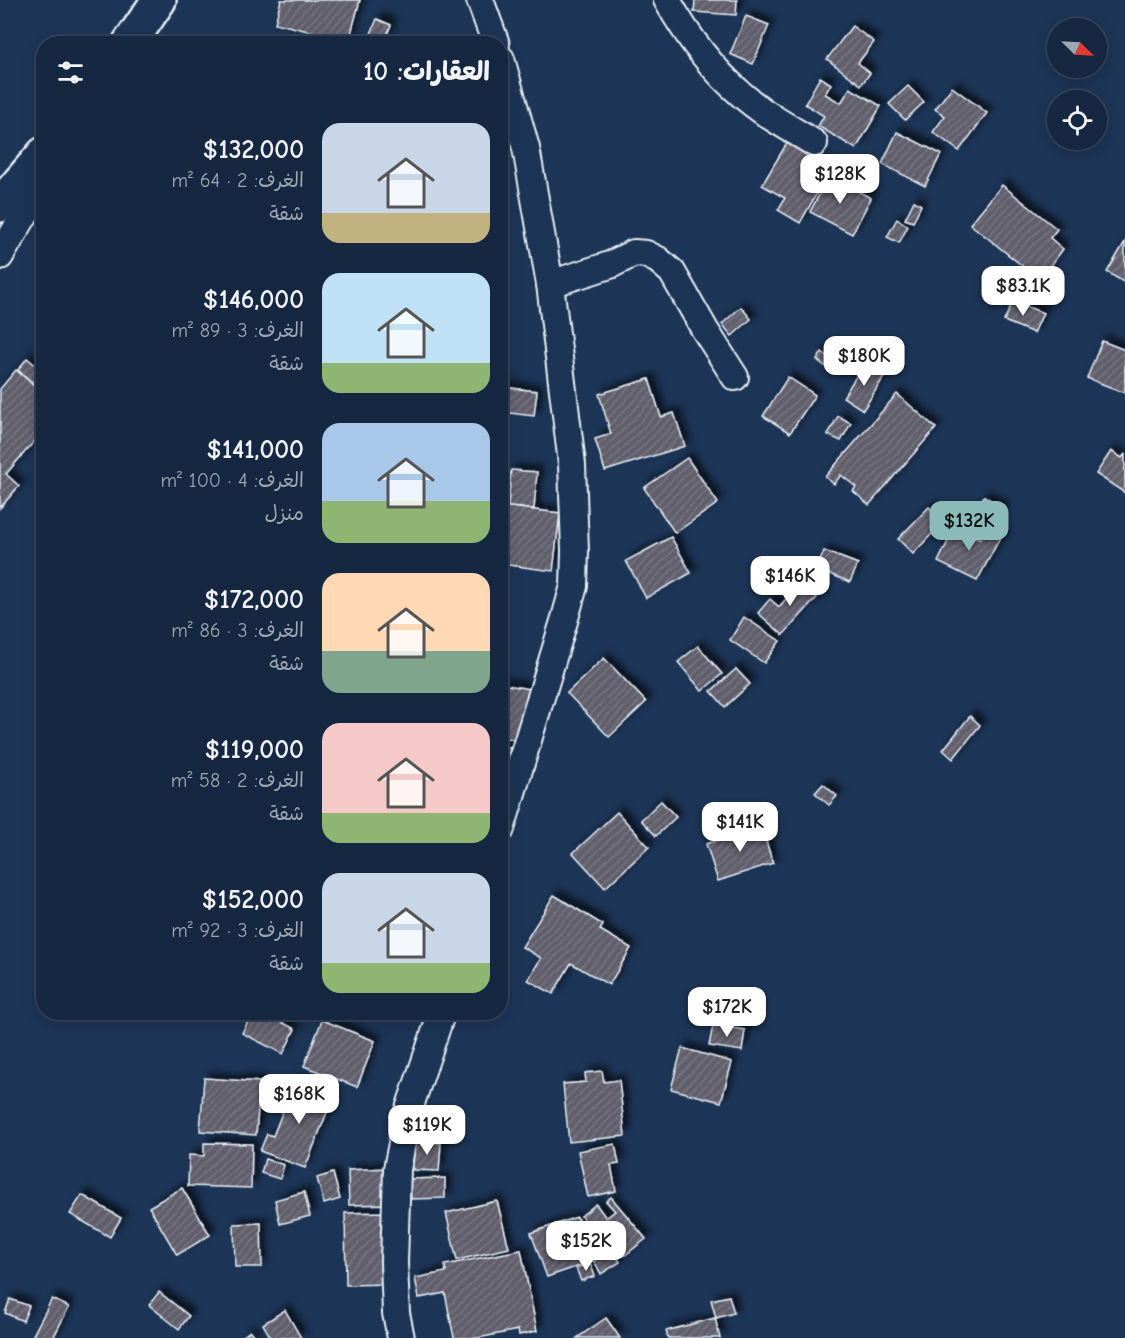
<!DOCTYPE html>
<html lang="ar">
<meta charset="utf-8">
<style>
body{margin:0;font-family:"Comic Neue","Playpen Sans Arabic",sans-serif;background:#1f3048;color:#f1f3f6;direction:rtl;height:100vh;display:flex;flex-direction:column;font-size:22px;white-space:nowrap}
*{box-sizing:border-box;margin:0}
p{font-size:20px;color:#9ea6b1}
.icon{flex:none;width:33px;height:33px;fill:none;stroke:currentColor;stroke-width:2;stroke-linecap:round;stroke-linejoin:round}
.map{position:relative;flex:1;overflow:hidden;direction:ltr}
.drawer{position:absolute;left:36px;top:36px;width:472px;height:984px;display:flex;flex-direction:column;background:#162841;border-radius:24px;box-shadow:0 3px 15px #0003,0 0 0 2px #35445a;direction:rtl}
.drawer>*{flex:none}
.needle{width:39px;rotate:114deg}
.buttons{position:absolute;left:1047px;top:18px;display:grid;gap:12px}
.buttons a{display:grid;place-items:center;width:60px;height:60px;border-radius:50%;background:#162841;box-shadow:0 3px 15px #0003,0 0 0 2px #35445a;font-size:30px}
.price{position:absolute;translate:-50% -51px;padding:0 14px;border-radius:12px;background:#fff;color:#222;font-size:20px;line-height:39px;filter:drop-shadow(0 2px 3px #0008)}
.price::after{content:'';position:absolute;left:50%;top:36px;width:18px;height:14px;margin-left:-9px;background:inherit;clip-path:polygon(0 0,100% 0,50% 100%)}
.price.current{background:#8bbbb9;color:#111}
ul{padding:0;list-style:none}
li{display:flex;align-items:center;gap:18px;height:150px;padding:0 18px}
li span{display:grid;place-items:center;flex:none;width:168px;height:120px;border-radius:18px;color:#555}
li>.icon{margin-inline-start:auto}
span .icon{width:72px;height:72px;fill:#fffc;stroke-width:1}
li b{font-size:26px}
h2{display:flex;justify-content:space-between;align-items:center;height:72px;padding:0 18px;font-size:26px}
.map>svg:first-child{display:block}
</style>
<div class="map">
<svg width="1125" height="1338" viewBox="0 0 1125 1338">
<defs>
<pattern id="building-hatch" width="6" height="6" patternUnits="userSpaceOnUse" patternTransform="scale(1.5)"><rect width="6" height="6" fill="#625f6d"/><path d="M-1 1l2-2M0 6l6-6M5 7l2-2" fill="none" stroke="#787683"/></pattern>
<filter id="shadow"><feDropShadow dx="5.5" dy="-5.5" stdDeviation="3" flood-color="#0009"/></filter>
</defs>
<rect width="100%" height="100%" fill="#1d3557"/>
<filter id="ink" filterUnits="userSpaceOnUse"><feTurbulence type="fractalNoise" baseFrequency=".0167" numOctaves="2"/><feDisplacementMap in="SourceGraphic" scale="12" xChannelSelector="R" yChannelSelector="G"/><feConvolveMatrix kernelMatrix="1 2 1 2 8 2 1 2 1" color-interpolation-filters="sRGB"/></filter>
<g filter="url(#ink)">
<g fill="url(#building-hatch)" stroke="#e8f1f8" stroke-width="1.5" filter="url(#shadow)">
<polygon points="281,0 360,0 349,41 275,23"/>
<polygon points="695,0 737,0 736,15 694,12"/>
<polygon points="746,16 769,25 753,64 730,54"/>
<polygon points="377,19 391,25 384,42 370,36"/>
<polygon points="852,26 874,42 858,63 870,73 861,85 827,59"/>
<polygon points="820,77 831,84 825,94 841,103 850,88 881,106 856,149 818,126 824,116 805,104"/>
<polygon points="908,86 924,102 905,120 889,104"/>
<polygon points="952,87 987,113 959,151 933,132 945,116 935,109"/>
<polygon points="897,132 941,154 925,186 882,164"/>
<polygon points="787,143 831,168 800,223 778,210 785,198 762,185"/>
<polygon points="829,176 871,198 852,234 810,212"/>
<polygon points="1002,185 1057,229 1050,238 1063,249 1040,280 970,224"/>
<polygon points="914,201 921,205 913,222 905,219"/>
<polygon points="897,219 908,226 899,243 887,237"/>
<polygon points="1125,242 1125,283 1107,272"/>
<polygon points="1013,301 1043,313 1034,333 1004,321"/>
<polygon points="741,307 751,319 732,336 722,324"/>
<polygon points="1102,341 1125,350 1125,393 1087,378"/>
<polygon points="822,352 838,364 833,372 817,360"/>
<polygon points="27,358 44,372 44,392 18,370"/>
<polygon points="864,364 884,377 863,410 843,397"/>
<polygon points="16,370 44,394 44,430 6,474 19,486 0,508 0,389"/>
<polygon points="788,377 815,395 790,433 763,416"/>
<polygon points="649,379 661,417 674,413 685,446 605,471 595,439 611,434 599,394"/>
<polygon points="501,387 537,391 534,416 501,412"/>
<polygon points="897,394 936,428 869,505 853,491 856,487 841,475 834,484 825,477"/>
<polygon points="838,416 851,423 841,441 828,435"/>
<polygon points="1111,451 1122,458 1125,454 1125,493 1096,474"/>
<polygon points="687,458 718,503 675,533 644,488"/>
<polygon points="511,470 537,472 534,509 508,507"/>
<polygon points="984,496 1003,508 996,519 977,507"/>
<polygon points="501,506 560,513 553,571 501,564"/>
<polygon points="929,507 944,521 913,554 898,539"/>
<polygon points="986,526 1002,534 977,581 938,562 955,527 980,539"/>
<polygon points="671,537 691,573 646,598 626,561"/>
<polygon points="824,551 858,564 850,582 817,569"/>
<polygon points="804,578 821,593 783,635 758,613 770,599 779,607"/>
<polygon points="744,617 780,641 764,663 730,640"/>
<polygon points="698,646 722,674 702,691 678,662"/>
<polygon points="604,658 646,702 609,737 567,693"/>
<polygon points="736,669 750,684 725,707 711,691"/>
<polygon points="501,684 530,689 521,741 501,737"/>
<polygon points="970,716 980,725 953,759 943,750"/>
<polygon points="501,746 510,747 502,810 501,810"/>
<polygon points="823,784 837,796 829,805 815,793"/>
<polygon points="661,801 676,817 656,836 641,820"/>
<polygon points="617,812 649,847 605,888 573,853"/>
<polygon points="761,826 773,863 718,881 706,844"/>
<polygon points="554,895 603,925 600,930 631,948 609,985 571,963 553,994 528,980 541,958 522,947"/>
<polygon points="253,1012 262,1012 295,1029 283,1054 242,1033"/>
<polygon points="322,1020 375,1041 357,1087 304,1066"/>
<polygon points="713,1025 745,1030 742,1051 709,1046"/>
<polygon points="682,1048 732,1062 721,1102 671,1089"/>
<polygon points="602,1071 604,1082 619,1080 625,1136 569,1142 563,1084 586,1082 585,1073"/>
<polygon points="204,1078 260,1082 256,1135 200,1131"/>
<polygon points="295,1080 334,1095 305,1168 260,1151 267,1134 273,1136"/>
<polygon points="414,1142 441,1143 439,1171 413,1170"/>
<polygon points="204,1143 252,1144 251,1188 188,1186 189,1155 204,1156"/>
<polygon points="615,1144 619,1164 611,1165 616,1191 588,1197 578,1151"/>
<polygon points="265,1159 284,1165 280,1179 261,1173"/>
<polygon points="389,1168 391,1204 349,1205 348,1170"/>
<polygon points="333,1173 340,1199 324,1204 317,1178"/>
<polygon points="445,1178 445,1198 411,1199 410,1179"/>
<polygon points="182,1188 210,1235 177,1255 149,1207"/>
<polygon points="304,1192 310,1216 280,1224 275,1200"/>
<polygon points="82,1195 121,1218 110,1237 70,1214"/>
<polygon points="611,1197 646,1239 624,1256 610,1239 604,1244 581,1216 596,1204 606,1218 615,1211 606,1201"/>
<polygon points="497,1201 509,1248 457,1260 446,1213"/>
<polygon points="390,1212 391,1284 346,1285 345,1213"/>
<polygon points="577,1217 593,1261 547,1277 531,1233"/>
<polygon points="261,1223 262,1267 235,1267 234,1224"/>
<polygon points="612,1249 620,1262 601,1274 594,1261"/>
<polygon points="521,1250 537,1331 519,1335 518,1330 478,1338 454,1338 445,1293 419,1298 415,1278 446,1272 445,1265"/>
<polygon points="590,1263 595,1276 581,1281 576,1268"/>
<polygon points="159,1292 189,1316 179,1329 149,1305"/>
<polygon points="729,1296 734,1313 716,1318 711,1300"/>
<polygon points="10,1299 29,1306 23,1321 5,1313"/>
<polygon points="52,1299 69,1307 53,1338 39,1338 33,1335"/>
<polygon points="285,1310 301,1338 271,1338 263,1324"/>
<polygon points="606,1318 620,1338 577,1338"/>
<polygon points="715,1318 720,1338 668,1338 666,1331"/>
<polygon points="250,1331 256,1338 241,1338"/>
</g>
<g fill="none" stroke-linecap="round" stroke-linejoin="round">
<g stroke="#e8f1f8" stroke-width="30">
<g id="street">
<polyline points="480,0 496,44"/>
<path d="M667,0C686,34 712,69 741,94C763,114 790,128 814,143"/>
<polyline points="501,59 526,148 550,284 572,464 575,551 574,586 565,618 501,829"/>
<polyline points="0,256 44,182"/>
<polyline points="550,284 610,265 634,253 646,254 658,260 672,272 705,330 735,377"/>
<polyline points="401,1338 396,1313 394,1262 397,1169 408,1112 442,1012"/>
</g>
</g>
<g stroke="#e8f1f8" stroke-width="38">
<g id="secondary">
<polyline points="129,44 159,0"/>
<polyline points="0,205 44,154"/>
</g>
</g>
<use href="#street" stroke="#1d3557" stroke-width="26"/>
<use href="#secondary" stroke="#1d3557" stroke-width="33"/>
</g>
</g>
</svg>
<div class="buttons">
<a><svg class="needle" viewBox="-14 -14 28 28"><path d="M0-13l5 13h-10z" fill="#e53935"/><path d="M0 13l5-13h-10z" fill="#9ea6b1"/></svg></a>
<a><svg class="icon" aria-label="locate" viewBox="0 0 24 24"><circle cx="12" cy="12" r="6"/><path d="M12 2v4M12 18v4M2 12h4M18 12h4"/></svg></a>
</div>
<b class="price" style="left:840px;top:205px">$128K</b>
<b class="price" style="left:1023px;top:317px">$83.1K</b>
<b class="price" style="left:864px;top:387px">$180K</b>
<b class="price current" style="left:969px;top:552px">$132K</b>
<b class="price" style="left:790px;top:607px">$146K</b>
<b class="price" style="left:740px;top:853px">$141K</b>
<b class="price" style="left:727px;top:1038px">$172K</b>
<b class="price" style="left:299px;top:1125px">$168K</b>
<b class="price" style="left:427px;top:1156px">$119K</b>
<b class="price" style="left:586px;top:1272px">$152K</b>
<section class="drawer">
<h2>العقارات: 10<svg class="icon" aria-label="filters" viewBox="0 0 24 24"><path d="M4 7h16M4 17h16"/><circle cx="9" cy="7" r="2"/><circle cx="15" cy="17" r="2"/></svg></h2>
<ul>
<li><span style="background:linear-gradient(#c9d6e8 75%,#c2b280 0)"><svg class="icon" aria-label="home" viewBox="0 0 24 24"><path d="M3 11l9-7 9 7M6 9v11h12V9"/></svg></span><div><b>$132,000</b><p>الغرف: 2 · 64 m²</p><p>شقة</p></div></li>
<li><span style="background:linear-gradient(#bfe0f5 75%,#8fb573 0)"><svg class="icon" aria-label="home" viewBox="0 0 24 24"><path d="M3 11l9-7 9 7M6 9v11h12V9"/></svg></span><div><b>$146,000</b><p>الغرف: 3 · 89 m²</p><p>شقة</p></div></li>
<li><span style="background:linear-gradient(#a9c7e8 65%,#8fb573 0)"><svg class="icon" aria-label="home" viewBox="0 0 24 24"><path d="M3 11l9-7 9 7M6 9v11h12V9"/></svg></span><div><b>$141,000</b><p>الغرف: 4 · 100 m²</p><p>منزل</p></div></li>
<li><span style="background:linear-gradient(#ffd9b3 65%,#7fa58c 0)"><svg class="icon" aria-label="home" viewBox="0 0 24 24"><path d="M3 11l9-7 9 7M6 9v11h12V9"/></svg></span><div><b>$172,000</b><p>الغرف: 3 · 86 m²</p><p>شقة</p></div></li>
<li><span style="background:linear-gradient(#f6c9c9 75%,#8fb573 0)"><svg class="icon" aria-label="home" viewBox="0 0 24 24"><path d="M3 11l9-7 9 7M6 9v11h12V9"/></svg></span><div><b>$119,000</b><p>الغرف: 2 · 58 m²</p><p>شقة</p></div></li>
<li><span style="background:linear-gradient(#c9d6e8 75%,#8fb573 0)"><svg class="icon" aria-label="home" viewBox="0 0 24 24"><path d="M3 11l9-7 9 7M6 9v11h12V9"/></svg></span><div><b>$152,000</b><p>الغرف: 3 · 92 m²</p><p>شقة</p></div></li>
</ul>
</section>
</div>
